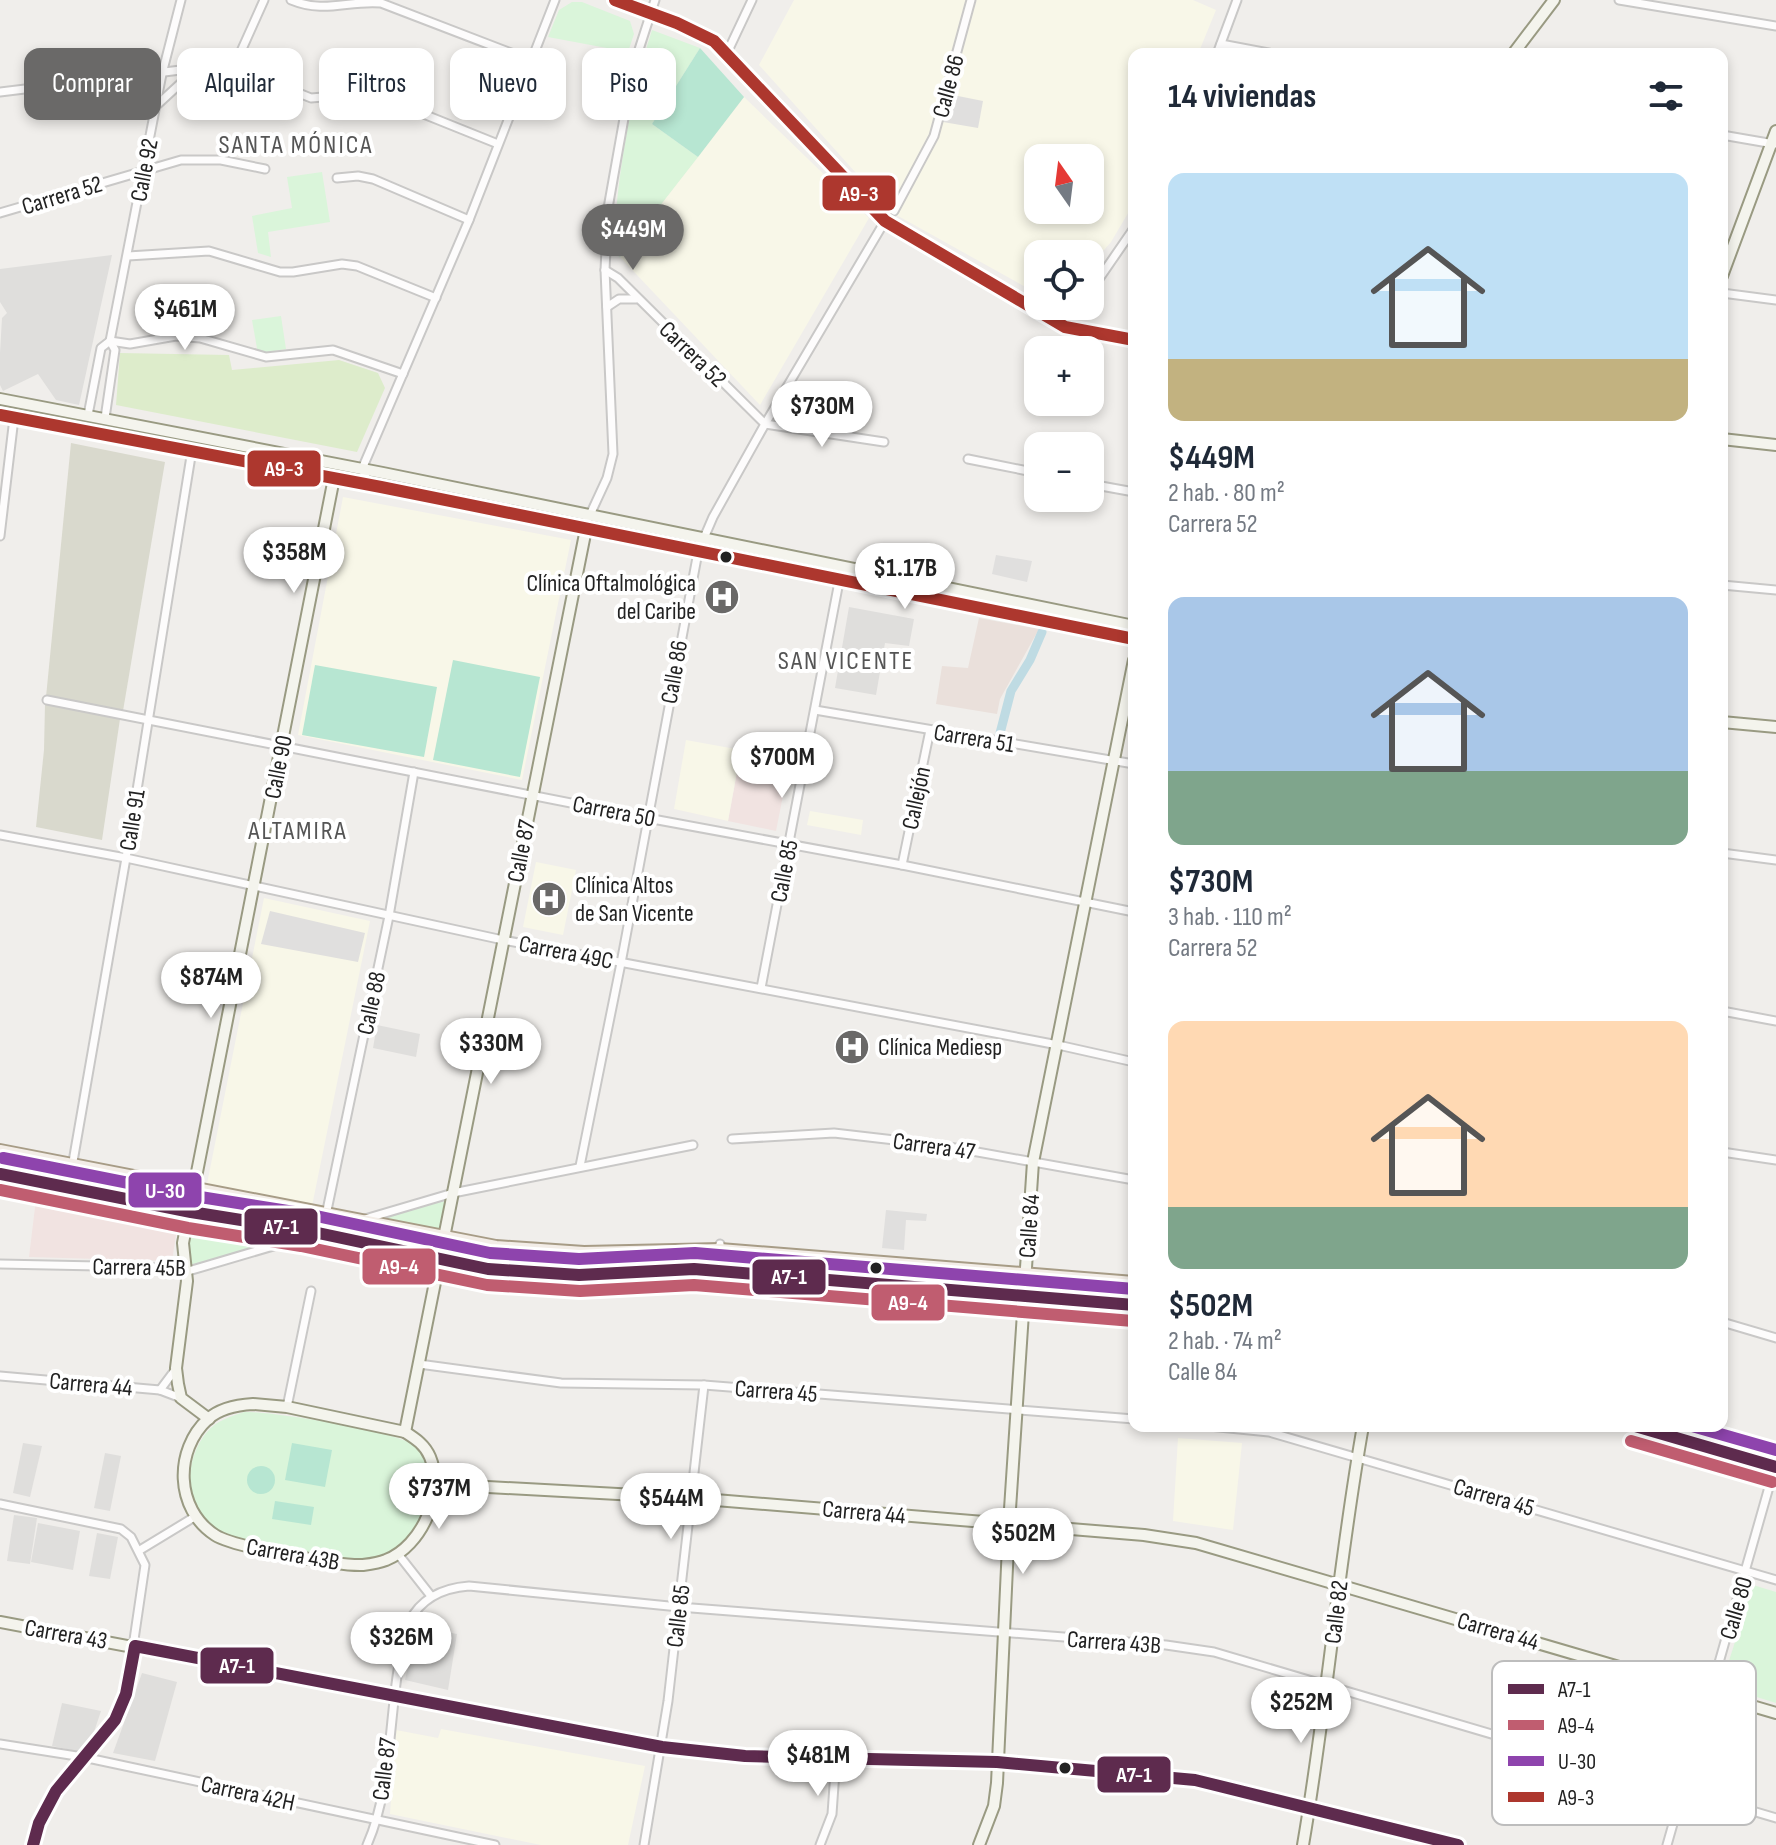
<!DOCTYPE html>
<html lang="es">
<meta charset="utf-8">
<style>
body{margin:0;font-family:"Sofia Sans Condensed",sans-serif;background:#f2f2f3;color:#1f2937;height:100vh;display:flex;flex-direction:column;font-size:30px;white-space:nowrap}
*{box-sizing:border-box;margin:0}
p{font-size:26px;color:#747a83}
.icon{flex:none;width:44px;height:44px;fill:none;stroke:currentColor;stroke-width:2;stroke-linecap:round;stroke-linejoin:round}
.map{position:relative;flex:1;overflow:hidden}
.details{position:absolute;left:1128px;top:48px;width:600px;height:1384px;display:flex;flex-direction:column;background:#fff;border-radius:16px;box-shadow:0 4px 12px #0003}
.details>*{flex:none}
.guide{position:absolute;left:24px;top:48px;width:760px;height:72px;display:flex;gap:16px}
.needle{width:52px;rotate:346deg}
.controls{position:absolute;left:1024px;top:144px;display:grid;gap:16px}
.controls a{display:grid;place-items:center;width:80px;height:80px;border-radius:16px;background:#fff;box-shadow:0 4px 12px #0003;font-size:40px}
.price{position:absolute;translate:-50% -68px;padding:0 18px;border-radius:28px;background:#fff;color:#222;font-size:26px;line-height:52px;filter:drop-shadow(0 2px 4px #0008)}
.price::after{content:'';position:absolute;left:50%;top:48px;width:24px;height:18px;margin-left:-12px;background:inherit;clip-path:polygon(0 0,100% 0,50% 100%)}
.price.on{background:#6a6968;color:#fff}
ul{padding:0;list-style:none}
li{display:grid;align-content:center;gap:16px;height:424px;padding:0 40px}
li span{display:grid;place-items:center;height:248px;border-radius:16px;color:#555}
li>.icon{margin-inline-start:auto}
span .icon{width:144px;height:144px;fill:#fffc;stroke-width:1}
li b{font-size:34px}
h2{display:flex;justify-content:space-between;align-items:center;height:96px;padding:0 40px;font-size:34px}
.tag{padding:0 28px;border-radius:16px;background:#fff;box-shadow:0 4px 12px #0003;font-size:28px;line-height:72px}
.tag.on{background:#6a6968;color:#fff}
.map>svg:first-child{display:block}
</style>
<div class="map">
<svg width="1776" height="1845" viewBox="0 0 1776 1845">
<rect width="100%" height="100%" fill="#f0eeeb"/>
<g fill="#dfdedc">
<polygon points="112,255 79,405 56,400 38,374 3,391 0,385 0,353 2,318 7,313 0,302 0,269"/>
<polygon points="849,607 914,619 909,646 885,643 876,695 835,688"/>
<polygon points="377,1025 420,1034 416,1057 373,1048"/>
<polygon points="23,1443 42,1446 30,1497 13,1493"/>
<polygon points="105,1453 121,1456 110,1511 94,1508"/>
<polygon points="14,1515 37,1518 30,1564 7,1561"/>
<polygon points="38,1523 80,1531 73,1570 31,1562"/>
<polygon points="97,1533 118,1537 110,1579 89,1576"/>
<polygon points="417,1626 457,1634 448,1690 405,1680"/>
<polygon points="142,1673 177,1682 155,1761 113,1753"/>
<polygon points="62,1703 101,1711 93,1735 81,1752 52,1746"/>
</g>
<g fill="#f1e3e1">
<polygon points="741,750 790,760 776,831 728,821"/>
<polygon points="36,1199 178,1222 172,1261 29,1257"/>
</g>
<g fill="#f8f7e8" fill-rule="evenodd">
<path d="M794,0H1193L1216,10L1198,54H1134V203L1111,242L1090,266V254H1038V294L891,212L759,65ZM1038,158H1090V210H1038Z"/>
<polygon points="744,97 869,218 760,405 620,257"/>
<polygon points="343,497 571,540 522,780 298,735"/>
<polygon points="686,740 741,750 728,821 674,809"/>
<polygon points="810,811 863,820 861,835 807,825"/>
<polygon points="536,862 576,870 563,935 523,927"/>
<polygon points="264,898 370,921 312,1206 207,1184"/>
<polygon points="1178,1438 1242,1443 1233,1530 1173,1521"/>
<polygon points="441,1729 645,1766 628,1845 541,1845 390,1814 396,1730 438,1738"/>
</g>
<polygon fill="#eae0db" points="979,618 1039,629 1000,699 997,714 936,704 942,666 968,668"/>
<g fill="#d9d9cd">
<polygon points="71,443 165,462 123,711 46,697"/>
<polygon points="45,704 120,719 102,840 36,827 44,750"/>
</g>
<g fill="#ddeccb">
<polygon points="120,353 229,355 232,370 339,360 378,373 385,388 357,452 116,405"/>
<polygon points="458,1248 505,1256 586,1262 705,1257 705,1263 586,1268 547,1267 457,1254"/>
<polygon points="732,1254 1005,1278 1004,1289 731,1265"/>
<polygon points="1039,1281 1134,1289 1134,1299 1038,1291"/>
</g>
<g fill="#daf5da">
<polygon points="572,2 582,2 630,21 634,34 628,52 548,37 559,10"/>
<path d="M652,30L700,48L652,124L698,157L620,257L613,253C617,179 629,101 652,30Z"/>
<polygon points="322,172 330,222 268,232 271,257 258,253 252,216 292,208 287,177"/>
<polygon points="281,316 286,349 258,354 252,320"/>
<polygon points="445,1201 439,1229 369,1219 379,1216"/>
<polygon points="192,1215 228,1221 230,1224 305,1233 190,1265 188,1244"/>
<path d="M244,1412C269,1411 399,1431 415,1446C450,1482 413,1554 368,1560C344,1563 234,1542 214,1529C182,1508 184,1459 207,1432C217,1420 230,1417 244,1412Z"/>
<polygon points="1753,1585 1776,1592 1776,1703 1721,1686"/>
</g>
<g fill="#b7e6d2">
<polygon points="700,48 744,97 698,157 652,124"/>
<polygon points="453,660 540,677 520,777 433,760"/>
<polygon points="315,665 437,687 424,757 302,735"/>
<polygon points="292,1443 332,1450 325,1487 285,1480"/>
<circle cx="261" cy="1480" r="14"/>
<polygon points="275,1501 314,1507 311,1525 272,1519"/>
</g>
<g fill="#e0dfde">
<polygon points="948,94 983,101 978,128 943,122"/>
<polygon points="996,555 1032,561 1027,582 992,574"/>
<polygon points="270,911 365,933 358,962 261,944"/>
<polygon points="886,1210 927,1214 926,1221 906,1220 904,1250 882,1248"/>
</g>
<g fill="none" stroke-linecap="round" stroke-linejoin="round">
<polyline stroke="#bfdbe3" stroke-width="9" points="998,741 1011,691 1030,660 1042,632"/>
<g stroke="#c9c8c7" stroke-width="11">
<g id="street">
<path d="M291,0C325,14 348,0 381,3L532,61"/>
<polyline points="1619,0 1776,26"/>
<polyline points="1221,44 1274,54"/>
<polyline points="727,53 752,0"/>
<polyline points="1217,54 1237,0"/>
<polyline points="234,67 264,0"/>
<polyline points="0,92 197,68 234,67 311,98 371,93 498,144"/>
<polyline points="157,105 195,70"/>
<polyline points="1722,135 1774,144"/>
<polyline points="337,178 358,176 373,179 469,220"/>
<polyline points="894,211 934,136 971,0"/>
<polyline points="0,213 181,160 221,160 265,169"/>
<polyline points="128,256 209,251 280,272 293,272 342,264 357,266 436,298"/>
<polyline points="605,270 618,278 765,424 884,442"/>
<polyline points="1090,292 1134,228"/>
<polyline points="1722,293 1776,300"/>
<polyline points="607,307 619,299 636,299"/>
<polyline points="1065,327 1080,306"/>
<polyline points="110,341 130,344 176,336 200,338 266,357 333,350 403,374"/>
<polyline points="88,415 101,348 110,341 162,74 181,0"/>
<polyline points="105,418 115,350 110,341"/>
<polyline points="968,459 1038,473"/>
<polyline points="1090,484 1134,492"/>
<polyline points="370,485 362,469 469,220 555,0"/>
<polyline points="589,517 607,478 613,454 605,270 608,208 633,68 655,0"/>
<polyline points="0,536 14,418"/>
<polyline points="1722,585 1776,590"/>
<polyline points="47,700 647,818 902,865 1134,912"/>
<polyline points="815,710 1134,764"/>
<polyline points="0,835 126,858 503,940 1058,1045 1134,1062"/>
<polyline points="1722,853 1776,860"/>
<polyline points="902,865 930,730"/>
<polyline points="761,988 838,587 845,578"/>
<polyline points="1722,1011 1776,1021"/>
<polyline points="732,1139 834,1133 938,1145 1134,1180"/>
<polyline points="1722,1152 1776,1160"/>
<polyline points="580,1166 621,963 698,552 713,517 765,424 885,221"/>
<polyline points="75,1188 71,1173 126,858 192,450"/>
<polyline points="322,1234 389,916 414,772"/>
<polyline points="0,1264 147,1267 185,1272 453,1193 693,1145"/>
<polyline points="717,1271 720,1244"/>
<polyline points="1722,1322 1776,1338"/>
<polyline points="419,1364 561,1383 704,1385 1134,1419"/>
<polyline points="0,1376 160,1390 181,1398"/>
<polyline points="160,1390 175,1370"/>
<polyline points="287,1407 311,1291"/>
<polyline points="1209,1426 1269,1432 1776,1580"/>
<polyline points="0,1504 121,1529 131,1537 145,1565 126,1694 115,1720 56,1791 39,1823 33,1845"/>
<polyline points="140,1550 196,1516"/>
<polyline points="398,1554 431,1596"/>
<polyline points="0,1744 83,1757 495,1845"/>
<path d="M367,1845C390,1794 389,1726 398,1670C401,1654 401,1636 409,1622C421,1598 443,1588 469,1586L679,1607L1166,1645L1214,1652L1776,1818"/>
<polyline points="644,1845 668,1701 704,1385"/>
<polyline points="820,1845 832,1814 836,1757"/>
<polyline points="1667,1845 1775,1466"/>
</g>
</g>
<g stroke="#999a82" stroke-width="14">
<g id="secondary">
<polyline points="615,0 677,23 714,41 885,221 1065,327 1134,340"/>
<polyline points="1513,54 1554,0"/>
<polyline points="1722,276 1776,131"/>
<polyline points="0,399 383,473 1134,626"/>
<polyline points="0,415 381,487 1134,639"/>
<polyline points="1722,439 1776,445"/>
<polyline points="1722,722 1776,727"/>
<path d="M253,1404L287,1407L405,1432C416,1439 425,1445 430,1457C445,1493 422,1546 386,1560C379,1563 371,1564 363,1565C339,1566 233,1547 215,1535C175,1509 174,1450 208,1419C220,1408 237,1405 253,1404Z"/>
<polyline points="209,1419 181,1398 178,1384 176,1368 187,1281 183,1243 334,478"/>
<polyline points="405,1432 587,524"/>
<polyline points="434,1484 691,1498 1144,1535 1196,1543 1776,1713"/>
<polyline points="0,1622 662,1747 745,1756 997,1762 1195,1780 1458,1845"/>
<polyline points="979,1845 994,1806 997,1783 1009,1524 1033,1162 1134,660"/>
<path d="M1303,1845C1327,1706 1338,1565 1363,1426"/>
</g>
</g>
<g stroke="#a79c86" stroke-width="16">
<g id="primary">
<polyline points="0,1151 496,1247 584,1253 720,1250 1134,1283"/>
<polyline points="0,1174 191,1212 304,1230 488,1269 579,1275 694,1269 1134,1305"/>
<polyline points="1635,1426 1776,1467"/>
<polyline points="1683,1426 1776,1454"/>
</g>
</g>
<use href="#street" stroke="#fdfcfc" stroke-width="7"/>
<use href="#secondary" stroke="#f4f4ed" stroke-width="10"/>
<use href="#primary" stroke="#f3ede7" stroke-width="12"/>
<g stroke="#fff" stroke-width="18">
<g id="bus-1">
<polyline points="0,1174 191,1212 304,1230 488,1269 579,1275 694,1269 1134,1305"/>
<polyline points="1635,1426 1776,1467"/>
<polyline points="33,1845 39,1823 56,1791 115,1720 126,1694 135,1646 662,1747 745,1756 997,1762 1195,1780 1458,1845"/>
</g>
</g>
<g stroke="#fff" stroke-width="18">
<g id="bus-2">
<polyline points="0,1190 188,1228 301,1246 487,1285 580,1291 694,1285 1133,1321"/>
<polyline points="1631,1441 1772,1482"/>
</g>
</g>
<g stroke="#fff" stroke-width="18">
<g id="bus-3">
<polyline points="3,1158 194,1196 307,1214 490,1253 579,1259 695,1253 1134,1289"/>
<polyline points="1692,1426 1776,1450"/>
</g>
</g>
<g stroke="#fff" stroke-width="18">
<g id="bus-4">
<polyline points="615,0 677,23 714,41 885,221 1065,327 1134,340"/>
<polyline points="0,415 381,487 1134,639"/>
</g>
</g>
<use href="#bus-1" stroke="#5e2b4e" stroke-width="12"/>
<use href="#bus-2" stroke="#c05d70" stroke-width="12"/>
<use href="#bus-3" stroke="#8e44ad" stroke-width="12"/>
<use href="#bus-4" stroke="#ad372e" stroke-width="12"/>
</g>
<defs>
<g id="hospital-disc" transform="scale(1.8)"><circle r="9.5" fill="#6a6968" stroke="#fff"/><path d="M-5-5h3v3.5h4V-5h3V5h-3V1.5h-4V5h-3Z" fill="#fff"/></g>
</defs>
<g fill-rule="evenodd">
<use href="#hospital-disc" x="722" y="597"/>
<use href="#hospital-disc" x="549" y="899"/>
<use href="#hospital-disc" x="852" y="1047"/>
</g>
<g fill="#222" stroke="#fff" stroke-width="3">
<circle cx="726" cy="557" r="7"/>
<circle cx="876" cy="1268" r="7"/>
<circle cx="1065" cy="1768" r="7"/>
</g>
<g text-anchor="middle" stroke-width="8" stroke-linejoin="round" paint-order="stroke">
<g font-size="24" fill="#222" stroke="#fff">
<text transform="translate(948 86) rotate(-75)" y="8">Calle 86</text>
<text transform="translate(144 170) rotate(-79)" y="8">Calle 92</text>
<text transform="translate(62 195) rotate(-17)" y="8">Carrera 52</text>
<text transform="translate(693 354) rotate(44)" y="8">Carrera 52</text>
<text transform="translate(674 672) rotate(-80)" y="8">Calle 86</text>
<text transform="translate(974 738) rotate(9)" y="8">Carrera 51</text>
<text transform="translate(278 767) rotate(-79)" y="8">Calle 90</text>
<text transform="translate(916 798) rotate(-78)" y="8">Callejón</text>
<text transform="translate(614 811) rotate(11)" y="8">Carrera 50</text>
<text transform="translate(132 820) rotate(-81)" y="8">Calle 91</text>
<text transform="translate(521 851) rotate(-79)" y="8">Calle 87</text>
<text transform="translate(784 871) rotate(-79)" y="8">Calle 85</text>
<text transform="translate(566 952) rotate(11)" y="8">Carrera 49C</text>
<text transform="translate(371 1003) rotate(-78)" y="8">Calle 88</text>
<text transform="translate(934 1146) rotate(8)" y="8">Carrera 47</text>
<text transform="translate(1029 1226) rotate(-86)" y="8">Calle 84</text>
<text transform="translate(139 1267) rotate(1)" y="8">Carrera 45B</text>
<text transform="translate(91 1384) rotate(5)" y="8">Carrera 44</text>
<text transform="translate(776 1391) rotate(4)" y="8">Carrera 45</text>
<text transform="translate(1494 1497) rotate(16)" y="8">Carrera 45</text>
<text transform="translate(864 1512) rotate(5)" y="8">Carrera 44</text>
<text transform="translate(293 1554) rotate(10)" y="8">Carrera 43B</text>
<text transform="translate(1736 1608) rotate(-74)" y="8">Calle 80</text>
<text transform="translate(1336 1612) rotate(-83)" y="8">Calle 82</text>
<text transform="translate(678 1616) rotate(-83)" y="8">Calle 85</text>
<text transform="translate(1498 1631) rotate(16)" y="8">Carrera 44</text>
<text transform="translate(66 1634) rotate(10)" y="8">Carrera 43</text>
<text transform="translate(1114 1642) rotate(4)" y="8">Carrera 43B</text>
<text transform="translate(384 1769) rotate(-83)" y="8">Calle 87</text>
<text transform="translate(248 1793) rotate(12)" y="8">Carrera 42H</text>
</g>
<g font-size="24" fill="#222" stroke="#fff" text-anchor="start">
<text x="696" y="591" text-anchor="end">Clínica Oftalmológica<tspan x="696" dy="28">del Caribe</tspan></text>
<text x="575" y="893">Clínica Altos<tspan x="575" dy="28">de San Vicente</tspan></text>
<text x="878" y="1055">Clínica Mediesp</text>
</g>
<g font-size="26" letter-spacing="2" fill="#555" stroke="#fff">
<text x="296" y="153">SANTA MÓNICA</text>
<text x="846" y="669">SAN VICENTE</text>
<text x="298" y="839">ALTAMIRA</text>
</g>
</g>
<rect x="1492" y="1661" width="264" height="164" rx="12" fill="#fff" stroke="#bdbdbd" stroke-width="2"/>
<rect x="1508" y="1684" width="36" height="10" fill="#5e2b4e"/>
<rect x="1508" y="1720" width="36" height="10" fill="#c05d70"/>
<rect x="1508" y="1756" width="36" height="10" fill="#8e44ad"/>
<rect x="1508" y="1792" width="36" height="10" fill="#ad372e"/>
<g font-size="22" fill="#222">
<text x="1558" y="1697">A7-1</text>
<text x="1558" y="1733">A9-4</text>
<text x="1558" y="1769">U-30</text>
<text x="1558" y="1805">A9-3</text>
</g>
<g stroke="#fff" stroke-width="3">
<rect x="821" y="174" width="76" height="38" rx="8" fill="#ad372e"/>
<rect x="246" y="449" width="76" height="39" rx="8" fill="#ad372e"/>
<rect x="127" y="1171" width="76" height="38" rx="8" fill="#8e44ad"/>
<rect x="243" y="1207" width="76" height="39" rx="8" fill="#5e2b4e"/>
<rect x="361" y="1247" width="76" height="39" rx="8" fill="#c05d70"/>
<rect x="751" y="1258" width="76" height="38" rx="8" fill="#5e2b4e"/>
<rect x="870" y="1283" width="76" height="39" rx="8" fill="#c05d70"/>
<rect x="199" y="1646" width="76" height="39" rx="8" fill="#5e2b4e"/>
<rect x="1096" y="1755" width="76" height="39" rx="8" fill="#5e2b4e"/>
</g>
<g font-size="22" text-anchor="middle" font-weight="bold" fill="#fff">
<text x="859" y="201">A9-3</text>
<text x="284" y="476">A9-3</text>
<text x="165" y="1198">U-30</text>
<text x="281" y="1234">A7-1</text>
<text x="399" y="1274">A9-4</text>
<text x="789" y="1284">A7-1</text>
<text x="908" y="1310">A9-4</text>
<text x="237" y="1673">A7-1</text>
<text x="1134" y="1782">A7-1</text>
</g>
</svg>
<div class="controls">
<a><svg class="needle" viewBox="-14 -14 28 28"><path d="M0-13l5 13h-10z" fill="#e53935"/><path d="M0 13l5-13h-10z" fill="#747a83"/></svg></a>
<a><svg class="icon" aria-label="locate" viewBox="0 0 24 24"><circle cx="12" cy="12" r="6"/><path d="M12 2v4M12 18v4M2 12h4M18 12h4"/></svg></a>
<a>+</a>
<a>−</a>
</div>
<b class="price on" style="left:633px;top:272px">$449M</b>
<b class="price" style="left:185px;top:352px">$461M</b>
<b class="price" style="left:822px;top:449px">$730M</b>
<b class="price" style="left:294px;top:595px">$358M</b>
<b class="price" style="left:905px;top:611px">$1.17B</b>
<b class="price" style="left:782px;top:800px">$700M</b>
<b class="price" style="left:211px;top:1020px">$874M</b>
<b class="price" style="left:491px;top:1086px">$330M</b>
<b class="price" style="left:439px;top:1531px">$737M</b>
<b class="price" style="left:671px;top:1541px">$544M</b>
<b class="price" style="left:1023px;top:1576px">$502M</b>
<b class="price" style="left:401px;top:1680px">$326M</b>
<b class="price" style="left:1301px;top:1745px">$252M</b>
<b class="price" style="left:818px;top:1798px">$481M</b>
<div class="guide">
<a class="tag on">Comprar</a>
<a class="tag">Alquilar</a>
<a class="tag">Filtros</a>
<a class="tag">Nuevo</a>
<a class="tag">Piso</a>
</div>
<section class="details">
<h2>14 viviendas<svg class="icon" aria-label="filters" viewBox="0 0 24 24"><path d="M4 7h16M4 17h16"/><circle cx="9" cy="7" r="2"/><circle cx="15" cy="17" r="2"/></svg></h2>
<ul>
<li><span style="background:linear-gradient(#bfe0f5 75%,#c2b280 0)"><svg class="icon" aria-label="home" viewBox="0 0 24 24"><path d="M3 11l9-7 9 7M6 9v11h12V9"/></svg></span><div><b>$449M</b><p>2 hab. · 80 m²</p><p>Carrera 52</p></div></li>
<li><span style="background:linear-gradient(#a9c7e8 70%,#7fa58c 0)"><svg class="icon" aria-label="home" viewBox="0 0 24 24"><path d="M3 11l9-7 9 7M6 9v11h12V9"/></svg></span><div><b>$730M</b><p>3 hab. · 110 m²</p><p>Carrera 52</p></div></li>
<li><span style="background:linear-gradient(#ffd9b3 75%,#7fa58c 0)"><svg class="icon" aria-label="home" viewBox="0 0 24 24"><path d="M3 11l9-7 9 7M6 9v11h12V9"/></svg></span><div><b>$502M</b><p>2 hab. · 74 m²</p><p>Calle 84</p></div></li>
</ul>
</section>
</div>
